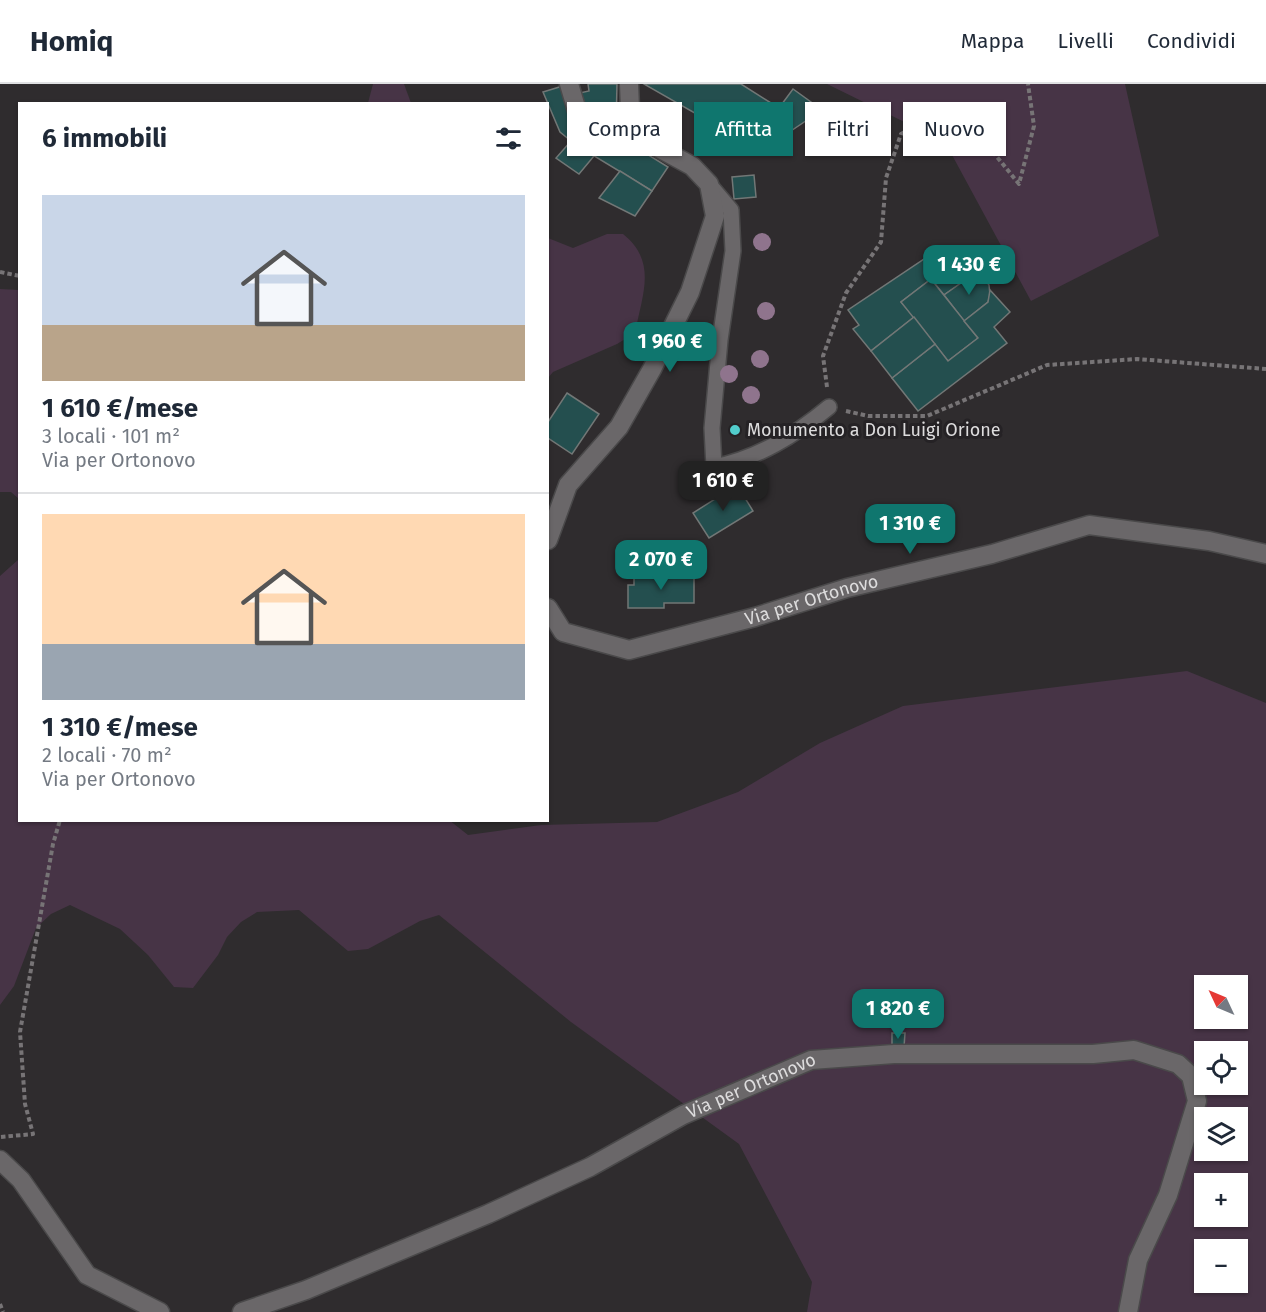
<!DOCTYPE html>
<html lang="it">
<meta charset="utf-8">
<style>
body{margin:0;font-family:"Fira Sans",sans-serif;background:#f6f6f7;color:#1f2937;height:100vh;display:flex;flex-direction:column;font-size:22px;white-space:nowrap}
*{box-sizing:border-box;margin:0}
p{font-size:20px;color:#747a83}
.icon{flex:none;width:33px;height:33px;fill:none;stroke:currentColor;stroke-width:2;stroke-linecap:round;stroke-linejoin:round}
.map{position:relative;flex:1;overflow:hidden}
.side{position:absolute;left:18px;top:18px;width:531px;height:720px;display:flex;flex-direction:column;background:#fff;border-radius:0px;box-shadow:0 2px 4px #0004}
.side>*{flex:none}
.top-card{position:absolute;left:567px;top:18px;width:570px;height:54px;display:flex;gap:12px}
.needle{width:39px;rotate:314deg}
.controls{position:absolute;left:1194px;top:891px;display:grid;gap:12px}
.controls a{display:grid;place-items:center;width:54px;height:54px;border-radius:0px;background:#fff;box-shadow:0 2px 4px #0004;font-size:30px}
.price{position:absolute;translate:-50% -51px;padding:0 14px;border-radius:12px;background:#0f766e;color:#fff;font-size:20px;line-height:39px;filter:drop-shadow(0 2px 3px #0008)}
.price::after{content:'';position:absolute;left:50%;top:36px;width:18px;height:14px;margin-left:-9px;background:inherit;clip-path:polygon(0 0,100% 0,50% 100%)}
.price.selected{background:#222;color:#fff}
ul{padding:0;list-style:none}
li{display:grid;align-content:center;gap:12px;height:318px;padding:0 24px}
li+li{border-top:2px solid #e0e1e3}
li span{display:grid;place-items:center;height:186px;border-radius:0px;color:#555}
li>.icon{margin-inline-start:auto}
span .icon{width:108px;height:108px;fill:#fffc;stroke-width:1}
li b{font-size:26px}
h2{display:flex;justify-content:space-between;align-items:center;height:72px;padding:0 24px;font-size:26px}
.pill{padding:0 21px;border-radius:0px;background:#fff;box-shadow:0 2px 4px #0004;font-size:21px;line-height:54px}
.pill.selected{background:#0f766e;color:#fff}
header{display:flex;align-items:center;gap:36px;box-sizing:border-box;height:84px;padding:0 30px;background:#fff;border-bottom:2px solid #e0e1e3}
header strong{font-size:28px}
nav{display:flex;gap:33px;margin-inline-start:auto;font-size:21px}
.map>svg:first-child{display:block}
</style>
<header>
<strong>Homiq</strong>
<nav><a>Mappa</a><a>Livelli</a><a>Condividi</a></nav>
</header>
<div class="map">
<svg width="1266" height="1228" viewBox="0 0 1266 1228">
<rect width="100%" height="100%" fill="#2f2c2e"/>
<g fill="#473446" fill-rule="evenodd">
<polygon points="373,0 404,0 411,19 368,19"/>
<polygon points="827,0 1125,0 1159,152 1031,217 945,58"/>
<path d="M607,150H623C658,178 642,211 635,249L617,260L553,288L548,294V154L573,164Z"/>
<polygon points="0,205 19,206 19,415 11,408 0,408"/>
<path d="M19,475L20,736H449L468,751L541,741L657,738L738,708L820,659L903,622L1187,587L1266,619V1228H807L812,1198L739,1060L571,938L439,831L420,837L368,865L348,867L299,826L257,828L241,838L227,853L218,871L193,904L174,903L148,871L120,845L70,821L51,830L36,844L14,902L0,921V492ZM1204,902H1238V934H1204ZM1204,968H1238V1000H1204ZM1204,1034H1238V1066H1204ZM1204,1100H1238V1132H1204ZM1204,1166H1238V1198H1204Z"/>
</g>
<g fill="#244f4f" stroke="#727776" stroke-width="1.5">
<polygon points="588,0 617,0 616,43 591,44 578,27 575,10 589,7"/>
<polygon points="644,0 741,0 779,24 793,5 822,26 764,65 749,60"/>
<polygon points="566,1 590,48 581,64 594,72 579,90 556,74 571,57 560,48 543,8"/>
<polygon points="590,48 621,54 668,83 652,107 581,64"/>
<polygon points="620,87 652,107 635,132 599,114"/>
<polygon points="754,91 756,113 734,115 732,93"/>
<polygon points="936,167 950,185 960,178 971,192 944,211 931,195 901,218 914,233 871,267 853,245 859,241 848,226"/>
<polygon points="971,192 985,195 989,201 990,211 988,218 964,237 944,211"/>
<polygon points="931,195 978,254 948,277 901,218"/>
<polygon points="990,206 1010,228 994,243 1007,259 918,327 892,294 935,260 948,277 978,254 964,237 988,218"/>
<polygon points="914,233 935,260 892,294 871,267"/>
<polygon points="567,309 599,330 572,370 548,354 548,338"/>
<polygon points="737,401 753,427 709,454 693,429"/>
<polygon points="634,491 694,491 694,519 664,519 664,524 628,524 628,501 634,501"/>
<polygon points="892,949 905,949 904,963 892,963"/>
</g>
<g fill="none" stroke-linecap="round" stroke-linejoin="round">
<g stroke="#4a494a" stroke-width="18">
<path id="service" d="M709,100L731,126L733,167L720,256L712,344L714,383C758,374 794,352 829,323"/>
</g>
<g stroke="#4a494a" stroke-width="21">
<polyline id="pedestrian" points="569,0 578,30 590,45 631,49"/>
</g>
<g stroke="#4a494a" stroke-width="21">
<g id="tertiary">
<polyline points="548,456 568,401 619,343 652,285 690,208 715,132 709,100 692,82 631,49 629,0"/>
<path id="s1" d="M548,524L563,548L629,566L755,533L847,504L992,470L1089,441L1209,457L1266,470"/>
<polyline points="0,1076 21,1096 87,1191 160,1228"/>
<path id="s2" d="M242,1228L306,1206L488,1130L590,1083L683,1031L811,976L894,970H1093L1134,966L1178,980L1191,992L1197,1017L1168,1111L1138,1176L1128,1228"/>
</g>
</g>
<g stroke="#777476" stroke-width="4" stroke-dasharray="4.5 3" stroke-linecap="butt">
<polyline points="0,188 20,192"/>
<polyline points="827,303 823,272 846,209 881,158 886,94 901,50 942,28 980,52 1019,100 1034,42 1028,0"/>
<polyline points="846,327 868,332 927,332 1047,281 1137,275 1266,285"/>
<polyline points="1,1053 33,1050 25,1020 20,948 53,760 60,736"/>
<polyline points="0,1220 3,1228"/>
</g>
<use href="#service" stroke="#6a6769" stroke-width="15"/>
<use href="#pedestrian" stroke="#6a6769" stroke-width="18"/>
<use href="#tertiary" stroke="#6a6769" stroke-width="18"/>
</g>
<g fill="#8f748d">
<circle cx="762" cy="158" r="9"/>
<circle cx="766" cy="227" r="9"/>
<circle cx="760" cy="275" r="9"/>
<circle cx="729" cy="290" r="9"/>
<circle cx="751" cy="311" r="9"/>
</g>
<circle fill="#52cdcc" stroke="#252225" stroke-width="2" cx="735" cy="346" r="6"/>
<g text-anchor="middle" stroke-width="6" stroke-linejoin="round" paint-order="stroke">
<g font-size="18" fill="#dddcdd" stroke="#252225" text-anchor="start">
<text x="747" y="352">Monumento a Don Luigi Orione</text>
</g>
<g font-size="18" fill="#dddcdd" stroke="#252225">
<text dy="6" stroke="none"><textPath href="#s1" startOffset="286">Via per Ortonovo</textPath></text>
<text dy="6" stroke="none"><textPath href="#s2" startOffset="558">Via per Ortonovo</textPath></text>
</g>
</g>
</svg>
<div class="controls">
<a><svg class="needle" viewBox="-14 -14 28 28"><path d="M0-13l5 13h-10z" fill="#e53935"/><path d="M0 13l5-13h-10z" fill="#747a83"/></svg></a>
<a><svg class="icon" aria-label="locate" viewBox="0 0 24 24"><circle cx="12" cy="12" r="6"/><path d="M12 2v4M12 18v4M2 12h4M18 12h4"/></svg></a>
<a><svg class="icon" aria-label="layers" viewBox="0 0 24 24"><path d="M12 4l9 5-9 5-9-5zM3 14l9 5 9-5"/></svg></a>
<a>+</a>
<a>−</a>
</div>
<b class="price" style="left:969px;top:212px">1 430 €</b>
<b class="price" style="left:670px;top:289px">1 960 €</b>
<b class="price selected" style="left:723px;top:428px">1 610 €</b>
<b class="price" style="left:910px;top:471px">1 310 €</b>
<b class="price" style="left:661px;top:507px">2 070 €</b>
<b class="price" style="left:898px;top:956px">1 820 €</b>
<div class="top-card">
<a class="pill">Compra</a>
<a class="pill selected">Affitta</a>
<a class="pill">Filtri</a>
<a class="pill">Nuovo</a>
</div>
<section class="side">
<h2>6 immobili<svg class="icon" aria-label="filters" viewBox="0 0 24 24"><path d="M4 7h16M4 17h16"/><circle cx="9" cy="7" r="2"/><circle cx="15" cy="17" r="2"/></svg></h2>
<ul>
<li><span style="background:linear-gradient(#c9d6e8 70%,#b9a48a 0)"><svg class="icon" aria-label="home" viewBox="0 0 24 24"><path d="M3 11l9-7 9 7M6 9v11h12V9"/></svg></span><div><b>1 610 €/mese</b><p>3 locali · 101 m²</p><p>Via per Ortonovo</p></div></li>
<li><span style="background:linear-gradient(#ffd9b3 70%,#9aa5b1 0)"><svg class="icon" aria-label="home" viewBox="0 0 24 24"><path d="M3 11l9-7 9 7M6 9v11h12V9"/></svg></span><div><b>1 310 €/mese</b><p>2 locali · 70 m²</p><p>Via per Ortonovo</p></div></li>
</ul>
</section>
</div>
